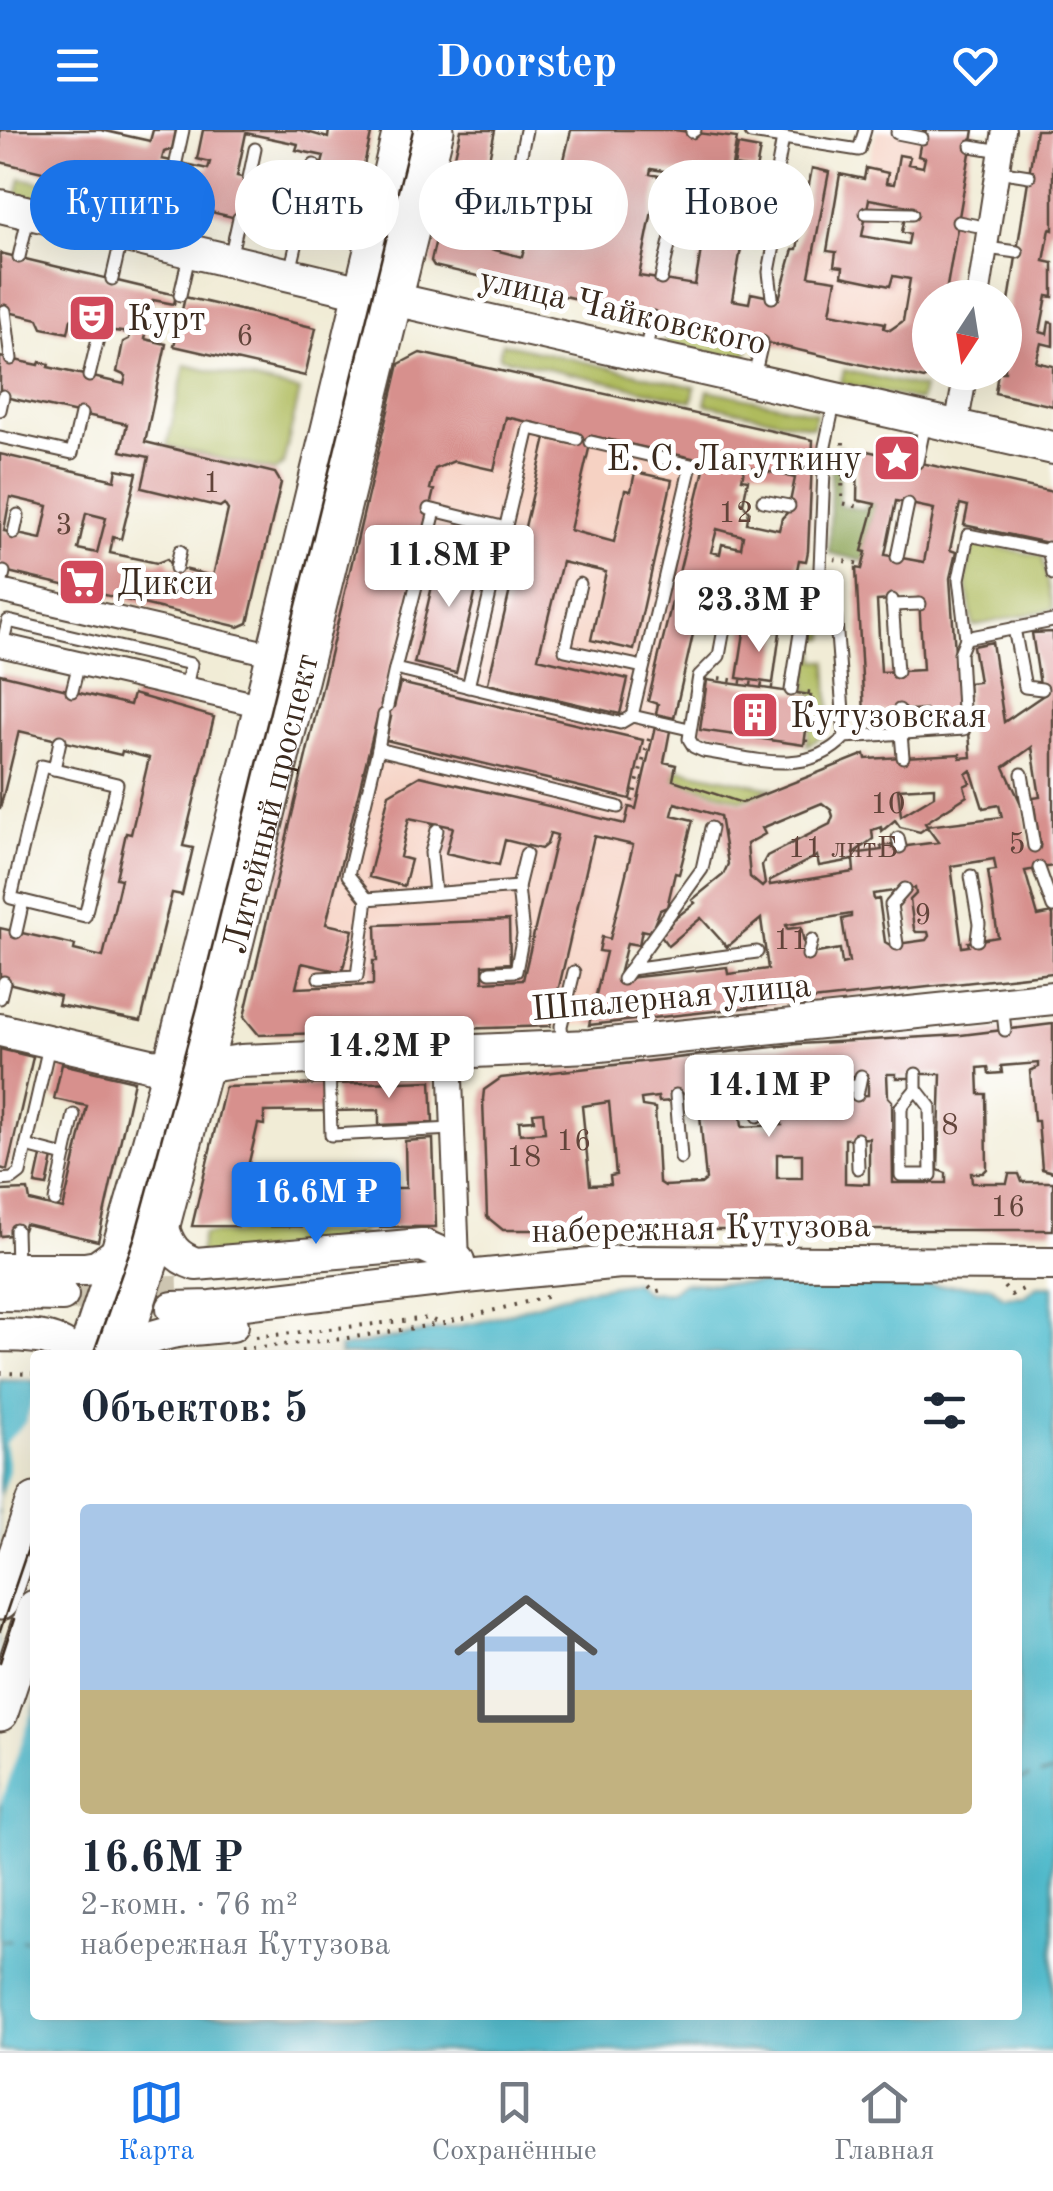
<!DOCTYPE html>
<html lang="ru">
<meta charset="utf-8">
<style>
body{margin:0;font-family:"Old Standard TT",serif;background:#f2f2f3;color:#1f2937;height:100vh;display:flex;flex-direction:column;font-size:38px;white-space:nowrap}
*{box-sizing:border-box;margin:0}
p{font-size:32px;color:#747a83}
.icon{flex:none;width:55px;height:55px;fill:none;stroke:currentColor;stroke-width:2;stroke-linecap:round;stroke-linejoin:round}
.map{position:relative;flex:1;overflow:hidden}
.side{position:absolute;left:30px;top:1220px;width:992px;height:670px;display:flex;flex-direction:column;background:#fff;border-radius:10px;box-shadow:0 10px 40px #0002}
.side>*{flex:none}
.banner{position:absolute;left:30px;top:30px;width:995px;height:90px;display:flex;gap:20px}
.needle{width:65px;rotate:192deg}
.tools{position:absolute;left:912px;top:150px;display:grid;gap:20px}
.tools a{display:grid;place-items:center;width:110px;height:110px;border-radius:50%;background:#fff;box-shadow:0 10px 40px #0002;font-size:50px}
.price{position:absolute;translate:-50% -85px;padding:0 22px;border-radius:10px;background:#fff;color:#222;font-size:32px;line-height:65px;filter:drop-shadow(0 2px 5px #0008)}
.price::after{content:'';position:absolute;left:50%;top:60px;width:30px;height:22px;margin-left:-15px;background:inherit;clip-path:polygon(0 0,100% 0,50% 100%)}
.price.active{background:#1a73e8;color:#fff}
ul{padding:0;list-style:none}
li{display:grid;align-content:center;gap:20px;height:530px;padding:0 50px}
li+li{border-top:2px solid #e0e1e3}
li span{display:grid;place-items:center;height:310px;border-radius:10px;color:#555}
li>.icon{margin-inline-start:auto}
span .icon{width:180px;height:180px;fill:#fffc;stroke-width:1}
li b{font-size:42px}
h2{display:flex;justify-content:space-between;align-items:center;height:120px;padding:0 50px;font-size:42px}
.tag{padding:0 35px;border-radius:45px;background:#fff;box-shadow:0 10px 40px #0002;font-size:35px;line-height:90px}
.tag.active{background:#1a73e8;color:#fff}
header{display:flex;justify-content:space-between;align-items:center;height:130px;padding:0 50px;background:#1a73e8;color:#fff;font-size:45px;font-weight:700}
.tab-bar{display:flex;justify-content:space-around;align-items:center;height:140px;border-top:2px solid #e0e1e3;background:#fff;font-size:28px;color:#747a83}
.tab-bar a{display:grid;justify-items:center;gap:5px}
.tab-bar .active{color:#1a73e8}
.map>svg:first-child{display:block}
</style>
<header><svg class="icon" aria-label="menu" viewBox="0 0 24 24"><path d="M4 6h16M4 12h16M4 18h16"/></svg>Doorstep<svg class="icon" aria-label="heart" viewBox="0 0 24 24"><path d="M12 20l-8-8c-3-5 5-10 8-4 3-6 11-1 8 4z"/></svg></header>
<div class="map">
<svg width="1053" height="1921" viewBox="0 0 1053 1921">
<rect width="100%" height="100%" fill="#fff"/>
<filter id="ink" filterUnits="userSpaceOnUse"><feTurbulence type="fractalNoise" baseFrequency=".01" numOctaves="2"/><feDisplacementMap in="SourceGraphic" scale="20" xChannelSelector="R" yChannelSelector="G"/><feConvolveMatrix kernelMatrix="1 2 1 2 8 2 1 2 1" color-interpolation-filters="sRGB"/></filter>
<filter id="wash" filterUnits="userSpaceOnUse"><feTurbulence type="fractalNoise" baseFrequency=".0048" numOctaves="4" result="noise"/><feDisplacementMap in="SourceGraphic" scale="40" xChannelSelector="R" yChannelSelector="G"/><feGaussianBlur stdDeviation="2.25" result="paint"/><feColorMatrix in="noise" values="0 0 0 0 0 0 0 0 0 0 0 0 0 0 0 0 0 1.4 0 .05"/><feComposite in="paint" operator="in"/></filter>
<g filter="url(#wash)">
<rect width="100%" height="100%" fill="#f1ecd6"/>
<g fill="#f6d2c3">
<polygon points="877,0 974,0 962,69 864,49"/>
<polygon points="814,119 950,142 945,167 930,168 930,242 933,243 924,249 795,220"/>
<polygon points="420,223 745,294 664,631 676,635 673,650 680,653 639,815 627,814 608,894 259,905 244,887 399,234"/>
</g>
<g fill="#afbb5d" stroke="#75723e" stroke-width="2.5">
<polygon points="21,48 155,78 151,95 17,65"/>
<polygon points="667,200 748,218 745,232 664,214"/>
<polygon points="502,213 695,257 692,271 499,227"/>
<polygon points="185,235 300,261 283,334 275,341 167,316"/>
<polygon points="844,240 923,258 920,271 841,253"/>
<polygon points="708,260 816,283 813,297 705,274"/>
<polygon points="974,413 1042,426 1053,479 973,496 966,449"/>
<path d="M825,488L826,508L815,509L816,531H827L830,592C826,606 819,610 807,615L814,563L806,561L814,494Z"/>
<polygon points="677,639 772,658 742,670 675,649"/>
<polygon points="362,1102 362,1111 198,1127 203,1104"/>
</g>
<polygon fill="#8ba354" stroke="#636639" stroke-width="2.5" points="839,316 839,375 865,380 868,372 875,374 862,420 866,422 864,431 829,423 832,320"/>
<polygon fill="#53bdcf" stroke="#477476" stroke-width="2.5" points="634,1152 646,1163 670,1162 683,1153 991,1156 1003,1167 1025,1166 1037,1156 1053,1156 1053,1921 0,1921 0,1250 35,1251 35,1885 1018,1885 1018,1225 340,1225 339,1218 481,1192 575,1162"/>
<polygon fill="#f1ecd6" points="35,1265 35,1574 0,1675 0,1367 9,1340 5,1313 26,1292"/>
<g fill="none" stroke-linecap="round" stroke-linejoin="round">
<g stroke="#435d5c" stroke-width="2.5" stroke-dasharray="12 10" stroke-linecap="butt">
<polyline points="1018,1650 1053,1642"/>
<polyline points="0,1810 35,1810"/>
</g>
</g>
<g id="blocks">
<g fill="#d7908d" fill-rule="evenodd">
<path d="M0,0H101L150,11L153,0H176L172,19L164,22L162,29L208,39L210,32L197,29L203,0H300L328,8L329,0H372L346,114L0,32ZM246,3L298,14L296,20L324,26L313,69L281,62L284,49L262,44L260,51L237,46Z"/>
<path d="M461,0H495L487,39L558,56L571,0H674L737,8L728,58L798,74L792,107L735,95L733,105L743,107L732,170L749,173L751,163L779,169L793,119H797L812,38L829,42L809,146L836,150L830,183L885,193L884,198L890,200L903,191L910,149L893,146L890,156L842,146L843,137L834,136L836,122L827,121L840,44L864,49L866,38L888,43L886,53L894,54L899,25L910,27L908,34L923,37L925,28L918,26L923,0H974L945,168H930V245L924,249L434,136L431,131ZM651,39L721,50L720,55L712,54L695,155L639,146L659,46L650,44ZM869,69L914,77L912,88L905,87L902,102L910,104L908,114L862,106ZM486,96L528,105L522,127L480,116Z"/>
<polygon points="1036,0 1053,0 1053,100 1050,99 1044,131 1053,133 1053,167 1047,166 1040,202 1047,204 1049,192 1053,193 1053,216 1041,213 1036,232 1053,236 1053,276 995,263 998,242 1005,242 1005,197"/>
<polygon points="738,15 760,19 756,40 734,36"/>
<path d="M0,123L176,165L174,174L153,170L145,209L166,214L145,312L275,343L281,353L248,493L239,497L0,440V324L115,350L117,339L137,343L121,409L113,407L110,423L157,433L167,429L171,436L213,446L228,380L224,374L220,377L142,358L149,327L121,321L127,294L0,266V227L39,235L40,232L49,234L48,237L124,254L126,246L117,242L123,212L129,209L130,203L107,200L106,197L71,189L68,203L42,198L38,189L0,180ZM10,367L48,376L41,409L4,401ZM86,383L106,388L97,423L78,419Z"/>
<polygon points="185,167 316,198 305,246 174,216"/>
<path d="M420,223L813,310L808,421L806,431L799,430L785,500L738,490L742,472L778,479L780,467L705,451L674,588L656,584L658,574L648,571L706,331L592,306L570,400L614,412L625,360L631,361L635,342L672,350L634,520L591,510L606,442L562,432L538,528L628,549L620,584L488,553L546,308L576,315L578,303L506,287L494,340L454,331L435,339L430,359L434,360L381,574L394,577L400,553L643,610L630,669L386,610L391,587L378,584L326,794L353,800L342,842L302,833L296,858L373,855V831H377L376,795L509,790L510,833L483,835V852L523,850L557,705L550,703L547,714L541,719L505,710L499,735L446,723L453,697L409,688L400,727L411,730L404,756L369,747L389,664L420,646L625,694L629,677L636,679L655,597L670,601L664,632L676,635L673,650L742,673L865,624L866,629L960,624V628L971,627L966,565H969L968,553L979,552L973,516L992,512L1004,592L1045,564L1040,555L1032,503L1053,502V736L1025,741L1038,786L1053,783V843L589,895L606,822L599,821L602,807L610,809L633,715L594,706L550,896L259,905L244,887L399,234ZM745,336L795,348L788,382L782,388L779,400L747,393L749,381L743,374L748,350L742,349ZM717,399L743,406L741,418L722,414L720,424L711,422ZM1032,617L1040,667L1033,668L1040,715L1028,717L1022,676L1004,637ZM971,640L983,678L999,675L1002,687L927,696L925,693L967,666L964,656L970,653L966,644ZM934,657V666L901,686L898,659ZM675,673L720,686L728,734L723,745L692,770L695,773L669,793L670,796L660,805L668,816L701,788L727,817L761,789L768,839L728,844L727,837L618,849L627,813L639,815L642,800L651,802L660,780L667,777L675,743L679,744L693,690L672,685ZM822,673L831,680L833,686L830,694L767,726L762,735L765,754L762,757L750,747L747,714L765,704L762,698ZM895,690L900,697L920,702L927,697L938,712L892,718V715L881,716L882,720L852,724L873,709L872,700L881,697L882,701ZM817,726L819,736L853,730L854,742L770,755L769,751ZM994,729L996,740L988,741L998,807L968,812L969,816L962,817L951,736ZM915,758L916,764L910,770L914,799L916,802H928L929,806L926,810L890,815L885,812L879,769L874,770L873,764ZM851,784V787L842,789L849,832L842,834L840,819L806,825L801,797L787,799L786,795Z"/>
<path d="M858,319L1053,362V414L964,395L968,376L960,374L950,420L956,422L950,448L959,582L925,584V579L864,583L856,438L862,439L866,422L862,421L875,374L857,370ZM896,371L934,379L924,432L885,425ZM919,468L923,540L881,542L877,471Z"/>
<polygon points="441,418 484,428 456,543 414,533"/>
<polygon points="745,496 780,502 773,553 737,548"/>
<polygon points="0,544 130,575 133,564 214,587 183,716 193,718 182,765 172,763 141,891 58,875 60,866 0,851 0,798 75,815 74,820 103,827 121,749 116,748 126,703 131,704 149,628 122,621 121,625 19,601 0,679"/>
<polygon points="707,550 811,565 804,615 700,600"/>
<path d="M1053,894V1042L1042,1039L1038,991H1034L1030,941L1039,937V933L1001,936L1002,943L989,944L988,937L978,938L979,964H986L987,1039L983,1043H971L972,1053H1007L1009,1044H1019L1022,1052H1053V1100H503L487,1087L483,969L484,960L501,948L798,914L961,905ZM887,944H896V948H910V944H941L938,1040L946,1043V1053H893L892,971L888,967ZM868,945V965L852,966L837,976L818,970L817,958L811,955V949ZM786,954L787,960H779L782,995L742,997L739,964H730V959ZM709,961V969L699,974L706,1050L701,1054L665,1056L659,1052L655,978L642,976L641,969L658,967L659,972L672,971L671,965ZM609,972L616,1045L610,1046L611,1054L590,1055L582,976ZM543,982L545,1002L520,1004L519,991L534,990L533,983ZM869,1008V1054L845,1053V1009ZM777,1024H802V1048H777Z"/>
<polygon points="0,919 33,927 7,1040 0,1038"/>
<polygon points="62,934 134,951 98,1111 25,1094 23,1100 10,1100 10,1105 0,1106 0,1061 28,1060 30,1071 63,1079 87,976 54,969"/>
<polygon points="431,951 433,993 379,995 379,980 335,981 335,954"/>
<polygon points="325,954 325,981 264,982 264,995 258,994 246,1045 241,1044 238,1057 251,1057 259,1051 267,1057 364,1058 371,1051 379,1058 406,1058 405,1011 433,1009 436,1097 192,1096 225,957"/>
<polygon points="41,1026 53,1028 47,1056 35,1054"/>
</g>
</g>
</g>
<g filter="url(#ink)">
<use href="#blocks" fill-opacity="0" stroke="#56473a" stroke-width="2.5"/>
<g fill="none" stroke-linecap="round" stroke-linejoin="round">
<polyline stroke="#cdc5b1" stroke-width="32" stroke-dasharray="32 16" stroke-linecap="butt" points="62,1165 178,1162"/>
<g stroke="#56473a" stroke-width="15">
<g id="lane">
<polyline points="752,0 751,3 859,20 865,0"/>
<polyline points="692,2 695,0"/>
<polyline points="897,3 922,8"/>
<polyline points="971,16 1001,21"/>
<polyline points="176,32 183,0"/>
<polyline points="518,39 526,0"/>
<polyline points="998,41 1029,46"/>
<polyline points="249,48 255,19"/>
<polyline points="774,57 783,8"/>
<polyline points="307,68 314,35"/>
<polyline points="866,83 912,84"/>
<polyline points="958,92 989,98"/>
<polyline points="158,111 167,71"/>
<polyline points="986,118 1017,122"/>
<polyline points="19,127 28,88"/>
<polyline points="230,128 239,88"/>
<polyline points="290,142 299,103"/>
<polyline points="112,149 121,110"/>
<polyline points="661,149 686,44"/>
<polyline points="180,165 189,126"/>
<polyline points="772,167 769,142 775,110"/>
<polyline points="5,181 11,229"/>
<polyline points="645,222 653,187"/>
<polyline points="89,246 101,196"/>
<polyline points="754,247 762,212"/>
<polyline points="834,274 825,316 819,463 835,479 845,607"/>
<polyline points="0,280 3,266"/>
<polyline points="0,307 72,323 81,284"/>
<polyline points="591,312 691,335 632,586"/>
<polyline points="917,332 925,293"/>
<polyline points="763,371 789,376"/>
<polyline points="429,379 506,398"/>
<polyline points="435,381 395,539 620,593 632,586 689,599"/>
<polyline points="14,403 18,385"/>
<polyline points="1048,418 1053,444"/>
<polyline points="897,427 908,374"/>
<polyline points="176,438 180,421"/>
<polyline points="580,454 565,520 643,537"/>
<polyline points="0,460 4,442"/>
<polyline points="892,470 897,542"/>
<polyline points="892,475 920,474"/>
<polyline points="1014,498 1025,557 1042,559"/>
<path d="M724,499L719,526L699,546L689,609L694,617L703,621C753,628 806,648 845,607L964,599L960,523L966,508L1053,491"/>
<polyline points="966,508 959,449 968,405 1048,421"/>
<polyline points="2,515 8,491 191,534 186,558"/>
<polyline points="468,557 529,298 577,309"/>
<polyline points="791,560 804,478 819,463"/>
<polyline points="72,561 79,533"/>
<polyline points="387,576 395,539"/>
<polyline points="899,580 903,627"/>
<polyline points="378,619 384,585"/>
<polygon points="42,636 117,654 85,786 11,768"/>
<polyline points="54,639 60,611"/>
<polyline points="1022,644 1034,716"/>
<polyline points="898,708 900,717"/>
<polyline points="1039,738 1053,777"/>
<polyline points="971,746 979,794 977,810"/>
<polyline points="518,757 526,724"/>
<polyline points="435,763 431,723 437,700"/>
<polyline points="16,802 23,771"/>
<polyline points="897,814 891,775 905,759"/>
<polyline points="808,825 812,810"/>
<polyline points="630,839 757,822"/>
<polyline points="490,842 516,841 523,805 518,757 367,769 348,745 378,619 618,677"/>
<polyline points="319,848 357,846 367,769"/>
<polyline points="623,849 702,739 711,698"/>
<polyline points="0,868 4,852"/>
<polyline points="1002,874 1005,900"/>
<polyline points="563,916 561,896 574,842"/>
<polyline points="329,933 331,1005 453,999"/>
<polyline points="916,944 916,959 930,977 931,1045 901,1045 901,977 916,959"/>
<polyline points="756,956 758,986"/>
<polyline points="824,958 857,956"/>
<polyline points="676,965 681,1028"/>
<polyline points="857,965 861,946"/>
<polyline points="857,1009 858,1038"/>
<polyline points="26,1016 65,1026"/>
<polyline points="0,1050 12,1049 20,1043 49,916"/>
<polyline points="55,1071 74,985"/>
<polyline points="16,1100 17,1135"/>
</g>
</g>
<g stroke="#56473a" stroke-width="26">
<g id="street">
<polyline points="978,168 1004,0"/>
<polyline points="956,297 966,242"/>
<polyline points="0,461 284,527"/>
<polyline points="0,515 263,576"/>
<polyline points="450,924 458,1131"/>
</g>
</g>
<g stroke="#56473a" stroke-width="36">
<g id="secondary">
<polyline points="0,76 362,162 1053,318"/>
<polyline points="0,900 151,935 202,937 241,931 590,916 1053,868"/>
<path d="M162,1095C168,1116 175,1127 196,1134L422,1115L458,1131"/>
<polyline points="0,1139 85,1139 97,1137 121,1120"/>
<polyline points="0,1164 62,1165"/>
<polyline points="173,1178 211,1177 456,1148 621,1132 1053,1134"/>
<path d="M0,1205C27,1206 56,1204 75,1225"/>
<path d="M125,1225C151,1197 197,1200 232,1195"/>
</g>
</g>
<g stroke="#56473a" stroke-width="39">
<g id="primary">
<path d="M85,1225C140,1067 179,905 220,744C283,496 341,248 401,0"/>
<path id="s1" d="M120,1225L162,1095L218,883L436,0"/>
<polyline points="0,1472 35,1371"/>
<polyline points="0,1583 35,1478"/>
</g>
</g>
<g stroke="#56473a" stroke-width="4" stroke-dasharray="2.5 8" stroke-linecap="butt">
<polyline points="843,312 842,373 860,377 861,371"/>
<polyline points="842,349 857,351"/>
<polyline points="834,429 860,434 859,438"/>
<polyline points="719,548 778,558"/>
<polyline points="806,612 813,563 807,562"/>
<polyline points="632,672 650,605"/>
<polyline points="649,1157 654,1162 666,1159"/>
<polyline points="1004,1157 1011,1165 1023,1159"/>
<polyline points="256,1207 429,1188 440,1194 550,1166"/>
<polyline points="241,1219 261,1217"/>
<polyline points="262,1225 261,1217 341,1209 440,1194"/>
<polyline points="328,1225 336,1224"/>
<polyline points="0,1243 35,1244"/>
</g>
<use href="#lane" stroke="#fff" stroke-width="11"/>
<use href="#street" stroke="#fff" stroke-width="22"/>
<use href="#secondary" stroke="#fff" stroke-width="32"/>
<use href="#primary" stroke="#fff" stroke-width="35"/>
<g stroke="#3b2a1e" stroke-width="2.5">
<polyline points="93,1225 135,1106 197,878 413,0"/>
<polyline points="0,1501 35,1398"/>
<polyline points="0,1532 14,1489"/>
</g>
</g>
</g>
<defs>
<g id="theatre-square" transform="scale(2.5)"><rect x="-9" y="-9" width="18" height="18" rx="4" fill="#d1495b" stroke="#fff"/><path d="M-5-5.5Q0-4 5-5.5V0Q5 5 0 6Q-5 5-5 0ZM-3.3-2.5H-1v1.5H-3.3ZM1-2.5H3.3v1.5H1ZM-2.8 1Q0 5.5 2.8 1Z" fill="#fff"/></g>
<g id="sight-square" transform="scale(2.5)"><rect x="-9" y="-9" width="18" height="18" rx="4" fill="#d1495b" stroke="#fff"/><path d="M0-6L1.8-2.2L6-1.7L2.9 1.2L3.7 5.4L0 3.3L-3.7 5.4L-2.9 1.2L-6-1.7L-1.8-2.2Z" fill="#fff"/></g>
<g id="supermarket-square" transform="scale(2.5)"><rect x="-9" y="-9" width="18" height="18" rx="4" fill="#d1495b" stroke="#fff"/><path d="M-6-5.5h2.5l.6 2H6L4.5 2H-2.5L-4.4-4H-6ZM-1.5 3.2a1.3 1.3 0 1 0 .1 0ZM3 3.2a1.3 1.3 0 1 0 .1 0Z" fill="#fff"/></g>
<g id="building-square" transform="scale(2.5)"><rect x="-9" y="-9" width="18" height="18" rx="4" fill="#d1495b" stroke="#fff"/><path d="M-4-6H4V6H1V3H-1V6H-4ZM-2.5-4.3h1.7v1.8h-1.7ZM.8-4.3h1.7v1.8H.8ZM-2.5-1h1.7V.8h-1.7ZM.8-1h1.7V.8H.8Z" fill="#fff"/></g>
</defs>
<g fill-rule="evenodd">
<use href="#theatre-square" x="92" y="188"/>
<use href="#sight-square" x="897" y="328"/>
<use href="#supermarket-square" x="82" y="452"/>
<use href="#building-square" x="755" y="585"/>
</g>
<g text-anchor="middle" stroke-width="10" stroke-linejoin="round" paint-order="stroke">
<g font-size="30" fill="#62443a">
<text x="245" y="215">6</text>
<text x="212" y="362">1</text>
<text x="736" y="392">12</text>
<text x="64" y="404">3</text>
<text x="888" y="683">10</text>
<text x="1017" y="723">5</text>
<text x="843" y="727">11 литБ</text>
<text x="923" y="794">9</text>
<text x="791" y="819">11</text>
<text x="950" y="1004">8</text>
<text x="574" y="1020">16</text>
<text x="524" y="1036">18</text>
<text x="1008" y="1086">16</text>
</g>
<g font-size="35" fill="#3b2a1e" stroke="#fff">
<text transform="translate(623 180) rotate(13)" y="12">улица Чайковского</text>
<text dy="12" stroke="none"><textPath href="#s1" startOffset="572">Литейный проспект</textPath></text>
<text transform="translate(671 866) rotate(-5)" y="12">Шпалерная улица</text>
<text transform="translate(701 1097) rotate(-1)" y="12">набережная Кутузова</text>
</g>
<g font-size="35" fill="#3b2a1e" stroke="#fff" text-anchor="start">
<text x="127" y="200">Курт</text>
<text x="862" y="340" text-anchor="end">Е. С. Лагуткину</text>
<text x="117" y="464">Дикси</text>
<text x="790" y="597">Кутузовская</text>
</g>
</g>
</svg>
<div class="tools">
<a><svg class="needle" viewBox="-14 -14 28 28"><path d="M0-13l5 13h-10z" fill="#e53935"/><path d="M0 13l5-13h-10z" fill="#747a83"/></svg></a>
</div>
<b class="price" style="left:449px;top:480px">11.8M ₽</b>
<b class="price" style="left:759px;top:525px">23.3M ₽</b>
<b class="price" style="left:389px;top:971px">14.2M ₽</b>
<b class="price" style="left:769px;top:1010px">14.1M ₽</b>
<b class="price active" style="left:316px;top:1117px">16.6M ₽</b>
<div class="banner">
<a class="tag active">Купить</a>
<a class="tag">Снять</a>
<a class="tag">Фильтры</a>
<a class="tag">Новое</a>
</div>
<section class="side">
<h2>Объектов: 5<svg class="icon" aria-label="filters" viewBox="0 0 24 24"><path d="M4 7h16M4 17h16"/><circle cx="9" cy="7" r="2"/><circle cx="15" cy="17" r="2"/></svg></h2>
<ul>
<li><span style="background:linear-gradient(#a9c7e8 60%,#c2b280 0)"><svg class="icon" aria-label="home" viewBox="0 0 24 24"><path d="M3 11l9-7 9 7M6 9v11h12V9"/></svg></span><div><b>16.6M ₽</b><p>2-комн. · 76 m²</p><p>набережная Кутузова</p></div></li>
</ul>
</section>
</div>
<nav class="tab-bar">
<a class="active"><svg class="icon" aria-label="map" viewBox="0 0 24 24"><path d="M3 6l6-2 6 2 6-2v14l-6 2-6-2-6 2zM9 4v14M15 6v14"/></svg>Карта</a>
<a><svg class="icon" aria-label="saved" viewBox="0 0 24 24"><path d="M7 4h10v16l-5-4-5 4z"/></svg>Сохранённые</a>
<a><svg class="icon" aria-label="home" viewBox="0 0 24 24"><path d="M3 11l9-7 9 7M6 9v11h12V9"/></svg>Главная</a>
</nav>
